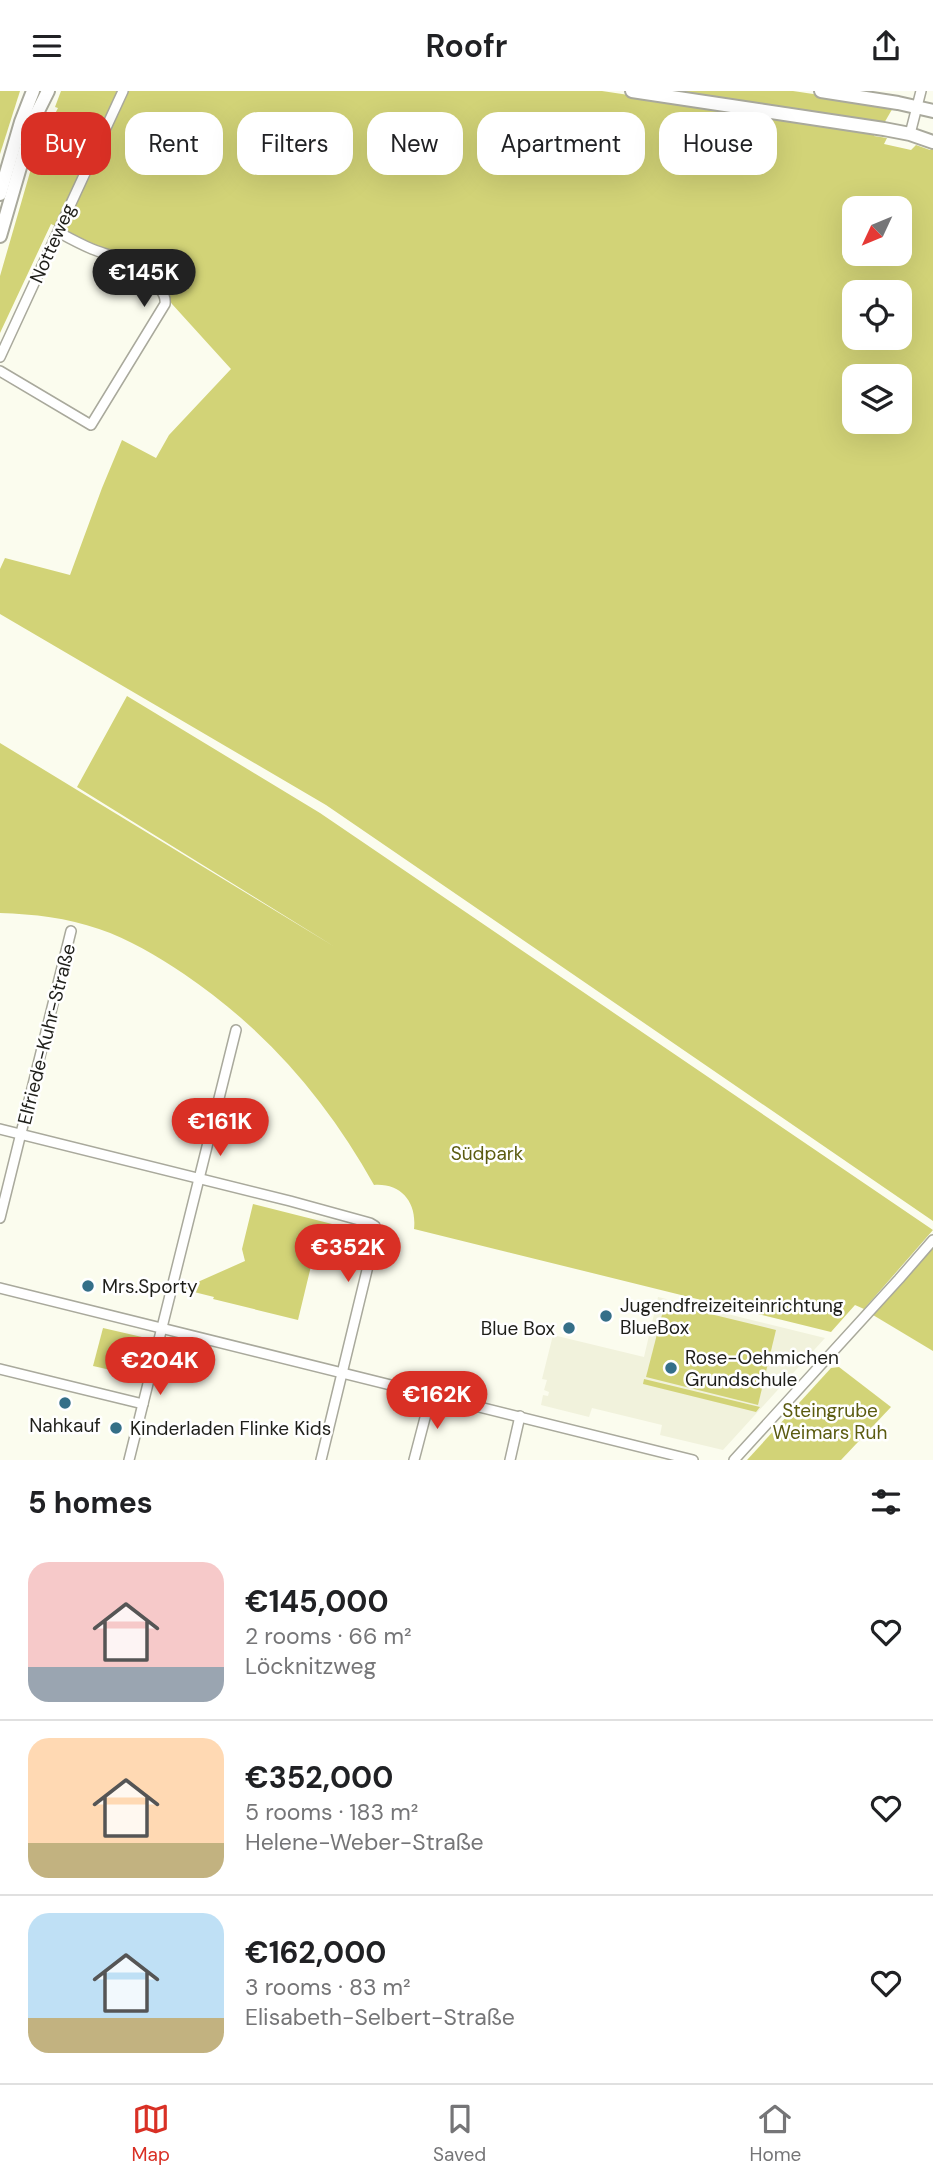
<!DOCTYPE html>
<meta charset="utf-8">
<style>
body{margin:0;font-family:"DM Sans",sans-serif;background:#f6f6f6;color:#202124;height:100vh;display:flex;flex-direction:column;font-size:26px;white-space:nowrap}
*{box-sizing:border-box;margin:0}
p{font-size:23px;color:#757577}
.icon{flex:none;width:38px;height:38px;fill:none;stroke:currentColor;stroke-width:2;stroke-linecap:round;stroke-linejoin:round}
.map{position:relative;height:1369px;overflow:hidden}
.details{display:flex;flex-direction:column;background:#fff;flex:1}
.details>*{flex:none}
.hud{position:absolute;left:21px;top:21px;width:892px;height:63px;display:flex;gap:14px}
.needle{width:46px;rotate:226deg}
.controls{position:absolute;left:842px;top:105px;display:grid;gap:14px}
.controls a{display:grid;place-items:center;width:70px;height:70px;border-radius:14px;background:#fff;box-shadow:0 7px 28px #0002;font-size:35px}
.price{position:absolute;translate:-50% -60px;padding:0 16px;border-radius:24px;background:#d93025;color:#fff;font-size:23px;line-height:46px;filter:drop-shadow(0 2px 4px #0008)}
.price::after{content:'';position:absolute;left:50%;top:42px;width:21px;height:16px;margin-left:-10px;background:inherit;clip-path:polygon(0 0,100% 0,50% 100%)}
.price.selected{background:#222;color:#fff}
ul{padding:0;list-style:none}
li{display:flex;align-items:center;gap:21px;height:175px;padding:0 28px}
li+li{border-top:2px solid #e0e0e0}
li span{display:grid;place-items:center;flex:none;width:196px;height:140px;border-radius:21px;color:#555}
li>.icon{margin-inline-start:auto}
span .icon{width:84px;height:84px;fill:#fffc;stroke-width:1}
li b{font-size:30px}
h2{display:flex;justify-content:space-between;align-items:center;height:84px;padding:0 28px;font-size:30px}
.tag{padding:0 24px;border-radius:21px;background:#fff;box-shadow:0 7px 28px #0002;font-size:24px;line-height:63px}
.tag.selected{background:#d93025;color:#fff}
header{display:flex;justify-content:space-between;align-items:center;height:91px;padding:0 28px;background:#fff;font-size:32px;font-weight:600}
.menu{display:flex;justify-content:space-around;align-items:center;height:98px;border-top:2px solid #e0e0e0;background:#fff;font-size:19px;color:#757577}
.menu a{display:grid;justify-items:center;gap:4px}
.menu .selected{color:#d93025}
.map>svg:first-child{display:block}
</style>
<header><svg class="icon" aria-label="menu" viewBox="0 0 24 24"><path d="M4 6h16M4 12h16M4 18h16"/></svg>Roofr<svg class="icon" aria-label="share" viewBox="0 0 24 24"><path d="M12 15V3M7 8l5-5 5 5M5 13v7h14v-7"/></svg></header>
<div class="map">
<svg width="933" height="1369" viewBox="0 0 933 1369">
<rect width="100%" height="100%" fill="#fbfcee"/>
<polygon fill="#f1f2dc" points="658,1206 825,1247 723,1359 660,1344 662,1334 592,1317 589,1326 541,1314 543,1304 548,1305 549,1301 544,1299 547,1289 542,1288 553,1244 644,1266"/>
<g fill="#d2d377" fill-rule="evenodd">
<polygon points="0,0 20,0 0,63"/>
<path d="M61,0H602L875,41L874,45L887,47L884,53L911,59L916,54L930,59L933,56V1130L326,714L0,523V478L5,467L70,484L102,397L122,349L156,367L169,344L231,278L172,213L150,179L51,133L0,242V185L37,57L58,17L55,16ZM854,117H900V163H854ZM854,201H900V247H854ZM854,285H900V331H854Z"/>
<polygon points="664,0 793,0 894,15 883,34"/>
<path d="M127,605L320,722L933,1139L864,1218L855,1214L831,1241L414,1138C417,1111 401,1092 374,1094C327,1009 264,937 184,883C157,865 129,848 99,838C67,827 34,823 0,822V652L335,856L77,696Z"/>
<polygon points="253,1113 344,1136 318,1146 298,1229 213,1208 214,1206 182,1198 245,1170 242,1158"/>
<polygon points="933,1156 933,1260 873,1224"/>
<polygon points="665,1212 776,1239 758,1314 646,1286"/>
<polygon points="103,1237 142,1246 133,1284 93,1275"/>
<polygon points="839,1276 891,1316 841,1369 747,1369 831,1277"/>
<polygon points="644,1288 760,1316 756,1321 643,1293"/>
</g>
<g fill="none" stroke-linecap="round" stroke-linejoin="round">
<g stroke="#a9a99c" stroke-width="12">
<g id="street">
<polyline points="910,43 921,0"/>
<polyline points="0,266 123,0"/>
<path d="M0,280L91,334L165,213C166,205 162,201 157,194C140,168 119,169 92,158C80,153 69,147 58,141"/>
<polyline points="0,1038 290,1110 370,1132 375,1135 376,1142 321,1369"/>
<polyline points="0,1127 71,840"/>
<polyline points="0,1197 693,1369"/>
<polyline points="0,1278 143,1313"/>
<polyline points="129,1369 236,939"/>
<polyline points="414,1369 431,1304"/>
<polyline points="510,1369 520,1325"/>
<polyline points="734,1369 899,1188 933,1149"/>
</g>
</g>
<g stroke="#a9a99c" stroke-width="16">
<g id="secondary">
<polyline points="632,0 884,38 910,43 933,51"/>
<polyline points="821,0 898,12 933,20"/>
<polyline points="0,103 21,31 33,0"/>
<polyline points="0,145 34,28 48,0"/>
</g>
</g>
<use href="#street" stroke="#fff" stroke-width="9"/>
<use href="#secondary" stroke="#fff" stroke-width="12"/>
</g>
<g fill="#356f88" stroke="#fff" stroke-width="2.5">
<circle cx="88" cy="1195" r="7"/>
<circle cx="606" cy="1225" r="7"/>
<circle cx="569" cy="1237" r="7"/>
<circle cx="671" cy="1277" r="7"/>
<circle cx="65" cy="1312" r="7"/>
<circle cx="116" cy="1337" r="7"/>
</g>
<g text-anchor="middle" stroke-width="5" stroke-linejoin="round" paint-order="stroke">
<g font-size="19" fill="#1f1f1a" stroke="#fff">
<text transform="translate(52 152) rotate(-66)" y="7">Notteweg</text>
<text transform="translate(46 943) rotate(-76)" y="7">Elfriede-Kuhr-Straße</text>
</g>
<g font-size="19" fill="#5b5b10" stroke="#fff">
<text x="487" y="1069">Südpark</text>
<text x="830" y="1326">Steingrube<tspan x="830" dy="22">Weimars Ruh</tspan></text>
</g>
<g font-size="19" fill="#1f1f1a" stroke="#fff" text-anchor="start">
<text x="102" y="1202">Mrs.Sporty</text>
<text x="620" y="1221">Jugendfreizeiteinrichtung<tspan x="620" dy="22">BlueBox</tspan></text>
<text x="555" y="1244" text-anchor="end">Blue Box</text>
<text x="685" y="1273">Rose-Oehmichen<tspan x="685" dy="22">Grundschule</tspan></text>
<text x="65" y="1341" text-anchor="middle">Nahkauf</text>
<text x="130" y="1344">Kinderladen Flinke Kids</text>
</g>
</g>
</svg>
<div class="controls">
<a><svg class="needle" viewBox="-14 -14 28 28"><path d="M0-13l5 13h-10z" fill="#e53935"/><path d="M0 13l5-13h-10z" fill="#757577"/></svg></a>
<a><svg class="icon" aria-label="locate" viewBox="0 0 24 24"><circle cx="12" cy="12" r="6"/><path d="M12 2v4M12 18v4M2 12h4M18 12h4"/></svg></a>
<a><svg class="icon" aria-label="layers" viewBox="0 0 24 24"><path d="M12 4l9 5-9 5-9-5zM3 14l9 5 9-5"/></svg></a>
</div>
<b class="price selected" style="left:144px;top:218px">€145K</b>
<b class="price" style="left:220px;top:1067px">€161K</b>
<b class="price" style="left:348px;top:1193px">€352K</b>
<b class="price" style="left:160px;top:1306px">€204K</b>
<b class="price" style="left:437px;top:1340px">€162K</b>
<div class="hud">
<a class="tag selected">Buy</a>
<a class="tag">Rent</a>
<a class="tag">Filters</a>
<a class="tag">New</a>
<a class="tag">Apartment</a>
<a class="tag">House</a>
</div>
</div>
<section class="details">
<h2>5 homes<svg class="icon" aria-label="filters" viewBox="0 0 24 24"><path d="M4 7h16M4 17h16"/><circle cx="9" cy="7" r="2"/><circle cx="15" cy="17" r="2"/></svg></h2>
<ul>
<li><span style="background:linear-gradient(#f6c9c9 75%,#9aa5b1 0)"><svg class="icon" aria-label="home" viewBox="0 0 24 24"><path d="M3 11l9-7 9 7M6 9v11h12V9"/></svg></span><div><b>€145,000</b><p>2 rooms · 66 m²</p><p>Löcknitzweg</p></div><svg class="icon" aria-label="heart" viewBox="0 0 24 24"><path d="M12 20l-8-8c-3-5 5-10 8-4 3-6 11-1 8 4z"/></svg></li>
<li><span style="background:linear-gradient(#ffd9b3 75%,#c2b280 0)"><svg class="icon" aria-label="home" viewBox="0 0 24 24"><path d="M3 11l9-7 9 7M6 9v11h12V9"/></svg></span><div><b>€352,000</b><p>5 rooms · 183 m²</p><p>Helene-Weber-Straße</p></div><svg class="icon" aria-label="heart" viewBox="0 0 24 24"><path d="M12 20l-8-8c-3-5 5-10 8-4 3-6 11-1 8 4z"/></svg></li>
<li><span style="background:linear-gradient(#bfe0f5 75%,#c2b280 0)"><svg class="icon" aria-label="home" viewBox="0 0 24 24"><path d="M3 11l9-7 9 7M6 9v11h12V9"/></svg></span><div><b>€162,000</b><p>3 rooms · 83 m²</p><p>Elisabeth-Selbert-Straße</p></div><svg class="icon" aria-label="heart" viewBox="0 0 24 24"><path d="M12 20l-8-8c-3-5 5-10 8-4 3-6 11-1 8 4z"/></svg></li>
</ul>
</section>
<nav class="menu">
<a class="selected"><svg class="icon" aria-label="map" viewBox="0 0 24 24"><path d="M3 6l6-2 6 2 6-2v14l-6 2-6-2-6 2zM9 4v14M15 6v14"/></svg>Map</a>
<a><svg class="icon" aria-label="saved" viewBox="0 0 24 24"><path d="M7 4h10v16l-5-4-5 4z"/></svg>Saved</a>
<a><svg class="icon" aria-label="home" viewBox="0 0 24 24"><path d="M3 11l9-7 9 7M6 9v11h12V9"/></svg>Home</a>
</nav>
